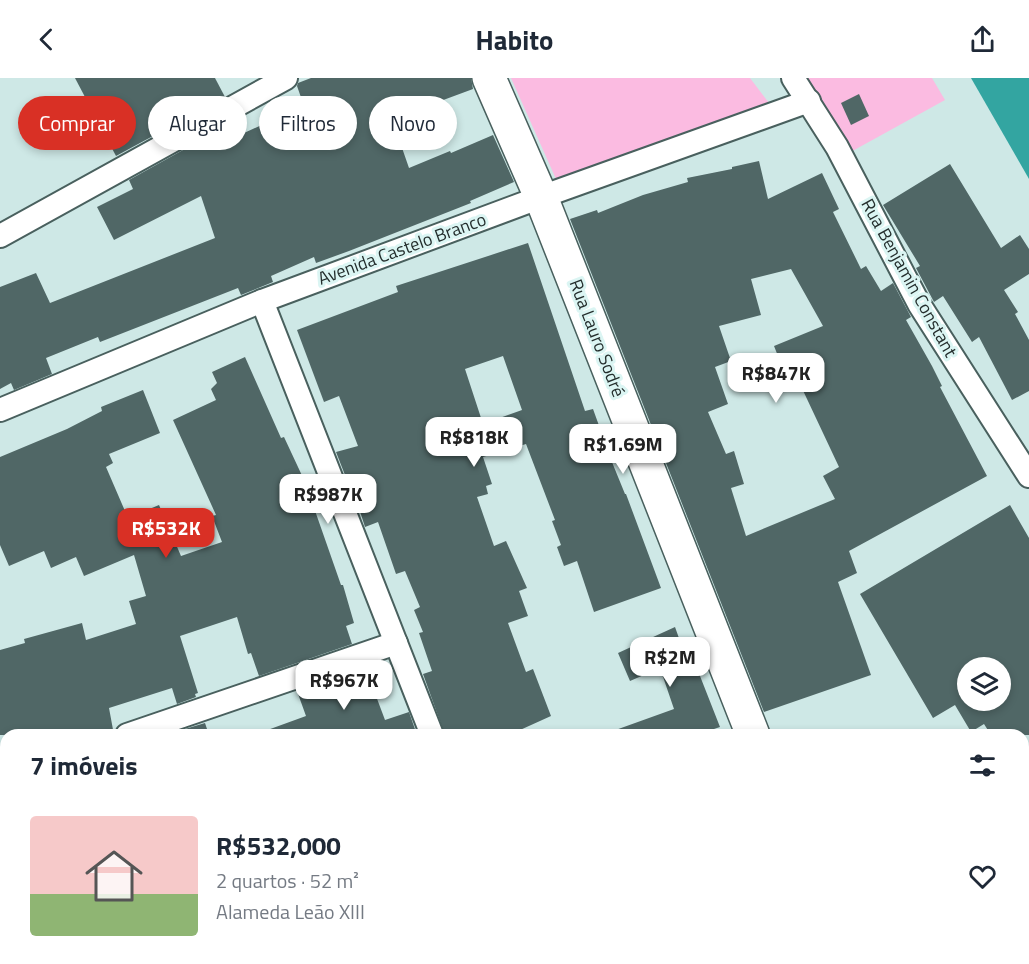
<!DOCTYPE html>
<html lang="pt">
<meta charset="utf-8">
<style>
body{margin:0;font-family:"Titillium Web",sans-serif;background:#f2f2f3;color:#1f2937;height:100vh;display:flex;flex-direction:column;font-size:22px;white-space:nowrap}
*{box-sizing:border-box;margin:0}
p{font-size:20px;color:#747a83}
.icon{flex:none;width:33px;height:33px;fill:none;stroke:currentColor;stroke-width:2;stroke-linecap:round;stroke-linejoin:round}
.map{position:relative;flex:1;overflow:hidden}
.side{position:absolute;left:0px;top:651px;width:1029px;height:236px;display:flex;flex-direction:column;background:#fff;border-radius:18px 18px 0 0;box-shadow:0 3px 9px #0003}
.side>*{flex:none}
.top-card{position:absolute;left:18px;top:18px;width:600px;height:54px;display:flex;gap:12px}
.fabs{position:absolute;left:957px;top:579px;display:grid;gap:12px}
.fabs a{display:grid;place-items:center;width:54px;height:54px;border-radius:50%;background:#fff;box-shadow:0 3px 9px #0003;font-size:30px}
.price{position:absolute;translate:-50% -51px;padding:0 14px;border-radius:12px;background:#fff;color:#222;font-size:20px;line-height:39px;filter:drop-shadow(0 2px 3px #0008)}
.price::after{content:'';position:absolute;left:50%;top:36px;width:18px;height:14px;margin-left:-9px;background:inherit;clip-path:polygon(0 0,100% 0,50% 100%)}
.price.active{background:#d93025;color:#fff}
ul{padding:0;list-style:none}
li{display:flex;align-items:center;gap:18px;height:150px;padding:0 30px}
li span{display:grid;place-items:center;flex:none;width:168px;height:120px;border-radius:6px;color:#555}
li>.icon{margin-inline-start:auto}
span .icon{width:72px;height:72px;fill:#fffc;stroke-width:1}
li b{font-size:26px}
h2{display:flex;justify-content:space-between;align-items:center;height:72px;padding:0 30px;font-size:26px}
.tag{padding:0 21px;border-radius:27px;background:#fff;box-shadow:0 3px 9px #0003;font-size:21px;line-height:54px}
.tag.active{background:#d93025;color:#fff}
header{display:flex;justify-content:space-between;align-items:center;height:78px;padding:0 30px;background:#fff;font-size:27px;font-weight:700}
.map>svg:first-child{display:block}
</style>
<header><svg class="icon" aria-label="back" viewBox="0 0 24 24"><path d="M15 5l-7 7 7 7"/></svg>Habito<svg class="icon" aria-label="share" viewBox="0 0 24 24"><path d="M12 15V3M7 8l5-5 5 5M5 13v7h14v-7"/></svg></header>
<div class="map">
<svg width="1029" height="886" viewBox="0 0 1029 886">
<rect width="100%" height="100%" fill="#cee8e6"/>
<g fill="#fbbbe1">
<polygon points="511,0 750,0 772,29 556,101"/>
<polygon points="800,0 932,0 945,22 847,76"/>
</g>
<polygon fill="#33a5a1" points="971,0 1029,0 1029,101"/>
<g fill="#506766" fill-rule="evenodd">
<polygon points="75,0 215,0 225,19 116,78"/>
<polygon points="311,0 471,0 473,11 392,41 409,90 450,73 451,75 493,57 514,104 470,123 471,125 349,173 316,185 314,179 271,198 273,204 241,217 238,210 100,264 98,259 46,280 52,296 14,312 11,305 0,311 0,209 36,195 50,225 215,160 201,118 114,162 97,129 133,111 129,102 237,42 244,55 304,28 297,8 298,5"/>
<polygon points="859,16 869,38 851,47 841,25"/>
<path d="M759,83L768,121L822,95L839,131L833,134L861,191L866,188L881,213L893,205L911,239L906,242L932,288L942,308L940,309L987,398L849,473L857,495L838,504L871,597L764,634L570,141L597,132L598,135L643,117L688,104L687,100L732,91V89ZM791,191L823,248L774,268L790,308L799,304L839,389L823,398L835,421L746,458L731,410L744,406L734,373L726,376L708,334L728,326L715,289L731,283L719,248L761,237L751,201Z"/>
<polygon points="950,86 1001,170 1020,157 1029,171 1029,196 1004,212 1018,234 1015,236 1029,262 1029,313 1012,322 979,259 972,264 943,218 934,224 916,190 920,188 883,127"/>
<path d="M528,165L585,333L593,331L606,367H605L625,416H626L661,510L594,534L577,483L564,488L557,469L561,467L552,443L555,442L526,366L483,379L492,406L486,408L488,416L477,419L494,468L506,463L527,510L519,513L528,538L508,545L526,594L533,591L551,638L509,657H445L423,596L432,593L419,555L423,554L414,532L420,529L405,493L396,496L378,444L365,449L348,396L345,397L336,374L358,368L339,318L324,324L297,252L398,214L396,208ZM503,278L522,332L483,346L465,291Z"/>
<polygon points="245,279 281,360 284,359 305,404 341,507 343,507 354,545 346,548 352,566 259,598 251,575 248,576 237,539 180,558 198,615 195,616 196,619 177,626 172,610 109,630 114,657 0,657 0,572 25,565 24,561 82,545 86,562 136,546 129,523 146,518 134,477 84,498 76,479 51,490 44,473 9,488 0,467 0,379 67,351 102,333 101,329 143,312 160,355 109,376 113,385 106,389 128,440 159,427 181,478 222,464 212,438 216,437 173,342 216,322 211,311 217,305 212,294"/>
<path d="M1010,427L1029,460V657H991L984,646L971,654L955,627L933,640L860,516ZM968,590H1000V622H968Z"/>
<polygon points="675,549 685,577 691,575 720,649 696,657 610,657 610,654 674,631 660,590 630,603 618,575"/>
<polygon points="360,592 364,605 370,602 385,642 409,634 417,657 262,657 262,654 306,638 297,613"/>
<polygon points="205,645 209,657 187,657 185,651"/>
</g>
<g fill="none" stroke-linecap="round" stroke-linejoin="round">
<g stroke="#49605e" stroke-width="26">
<g id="street">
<polyline points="793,0 837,69 919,226 1029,398"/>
<polyline points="0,158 286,0"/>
<polyline points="262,223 432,657"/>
<polyline points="0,332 262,223 541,119 809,23"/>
<polyline points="127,657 396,565"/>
<polyline points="0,698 6,697"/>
<polyline points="119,880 121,886"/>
<polyline points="518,880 520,886"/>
<polyline points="162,886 184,880"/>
</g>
</g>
<g stroke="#49605e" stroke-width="36">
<g id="secondary">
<polyline points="489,0 541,119 753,657"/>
<polyline points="839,880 841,886"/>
</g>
</g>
<use href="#street" stroke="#fff" stroke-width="22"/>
<use href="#secondary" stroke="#fff" stroke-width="33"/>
</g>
<g text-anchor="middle" stroke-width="6" stroke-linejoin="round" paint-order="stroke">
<g font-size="18" fill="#242e2d" stroke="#dbf5f3">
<text transform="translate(402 171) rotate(-20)" y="6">Avenida Castelo Branco</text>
<text transform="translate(909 200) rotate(61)" y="6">Rua Benjamin Constant</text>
<text transform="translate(597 260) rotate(69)" y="6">Rua Lauro Sodré</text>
</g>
</g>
</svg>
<div class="fabs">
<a><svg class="icon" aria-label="layers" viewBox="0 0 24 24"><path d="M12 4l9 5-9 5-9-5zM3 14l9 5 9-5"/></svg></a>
</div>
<b class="price" style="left:776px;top:326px">R$847K</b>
<b class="price" style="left:474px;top:390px">R$818K</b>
<b class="price" style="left:623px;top:397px">R$1.69M</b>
<b class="price" style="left:328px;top:447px">R$987K</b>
<b class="price active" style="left:166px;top:481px">R$532K</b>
<b class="price" style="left:670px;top:610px">R$2M</b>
<b class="price" style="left:344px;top:633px">R$967K</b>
<div class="top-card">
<a class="tag active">Comprar</a>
<a class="tag">Alugar</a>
<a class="tag">Filtros</a>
<a class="tag">Novo</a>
</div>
<section class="side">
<h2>7 imóveis<svg class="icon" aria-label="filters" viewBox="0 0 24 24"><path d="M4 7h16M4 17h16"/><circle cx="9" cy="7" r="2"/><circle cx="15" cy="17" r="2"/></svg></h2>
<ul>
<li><span style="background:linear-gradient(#f6c9c9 65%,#8fb573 0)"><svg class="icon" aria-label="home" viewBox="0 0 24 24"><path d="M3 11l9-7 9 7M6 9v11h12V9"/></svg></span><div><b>R$532,000</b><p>2 quartos · 52 m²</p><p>Alameda Leão XIII</p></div><svg class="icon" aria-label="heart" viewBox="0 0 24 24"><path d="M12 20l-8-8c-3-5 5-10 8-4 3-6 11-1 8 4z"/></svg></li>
</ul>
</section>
</div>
